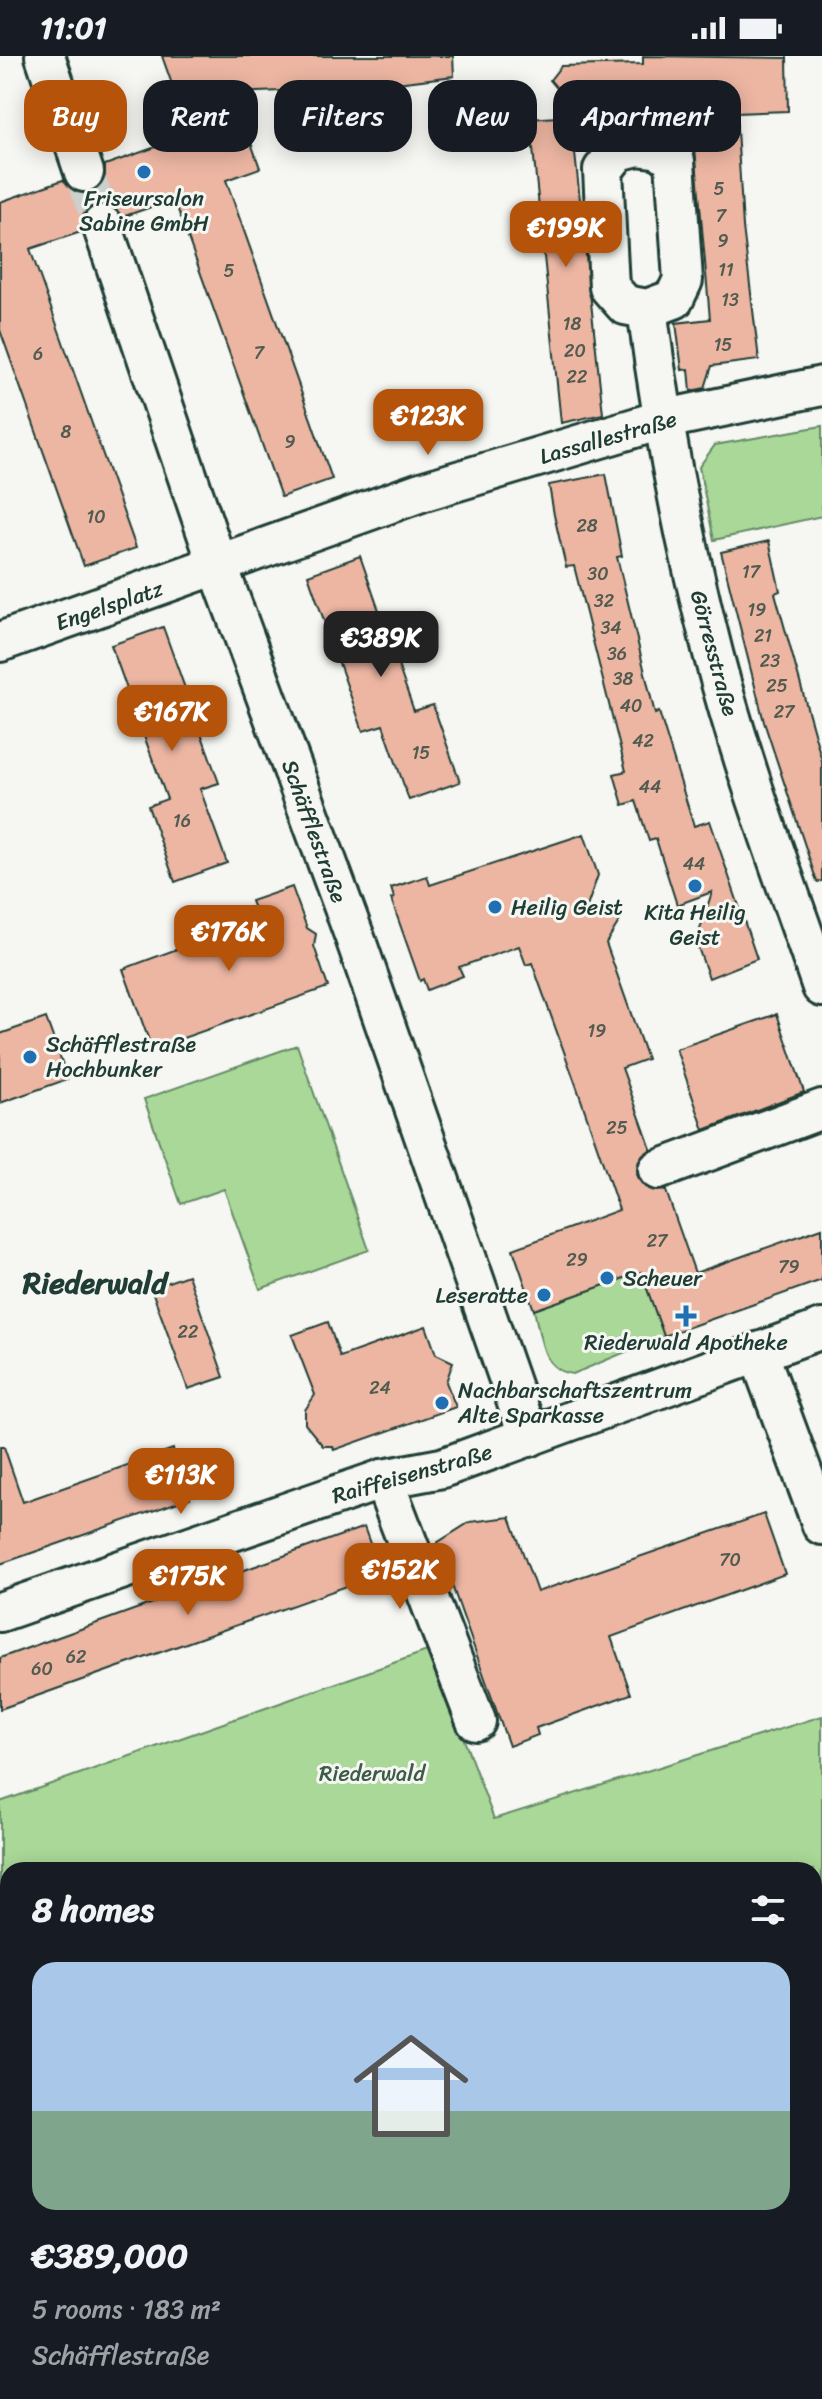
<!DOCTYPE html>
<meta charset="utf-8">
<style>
body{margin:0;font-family:Sriracha,sans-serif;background:#20242c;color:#f1f3f6;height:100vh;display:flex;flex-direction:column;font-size:30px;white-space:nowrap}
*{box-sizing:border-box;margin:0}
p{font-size:26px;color:#9ea1a6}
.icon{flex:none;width:44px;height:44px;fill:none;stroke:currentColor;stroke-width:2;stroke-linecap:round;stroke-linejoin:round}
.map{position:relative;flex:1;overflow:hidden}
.sheet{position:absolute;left:0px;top:1806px;width:822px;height:538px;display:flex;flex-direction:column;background:#171b24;border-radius:24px 24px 0 0;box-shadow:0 4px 20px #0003}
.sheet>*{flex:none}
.banner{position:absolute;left:24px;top:24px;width:774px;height:72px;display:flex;gap:16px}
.price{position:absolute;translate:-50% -68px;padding:0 18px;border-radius:16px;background:#b45309;color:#fff;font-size:26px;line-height:52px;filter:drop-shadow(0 2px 4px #0008)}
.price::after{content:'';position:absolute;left:50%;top:48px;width:24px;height:18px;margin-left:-12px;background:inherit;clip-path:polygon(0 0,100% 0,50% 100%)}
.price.current{background:#222;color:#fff}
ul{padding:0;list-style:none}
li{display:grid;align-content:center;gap:16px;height:424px;padding:0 32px}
li span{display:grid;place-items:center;height:248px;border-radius:24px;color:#555}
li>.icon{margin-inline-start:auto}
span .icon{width:144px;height:144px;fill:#fffc;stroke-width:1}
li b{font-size:34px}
h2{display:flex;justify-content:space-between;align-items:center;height:96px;padding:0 32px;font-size:34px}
.chip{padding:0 28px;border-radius:24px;background:#171b24;box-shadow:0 4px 20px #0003;font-size:28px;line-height:72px}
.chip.current{background:#b45309;color:#fff}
.status{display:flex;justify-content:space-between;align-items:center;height:56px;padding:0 40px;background:#171b24;direction:ltr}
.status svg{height:22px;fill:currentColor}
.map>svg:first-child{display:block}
</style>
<div class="status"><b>11:01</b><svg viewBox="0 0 49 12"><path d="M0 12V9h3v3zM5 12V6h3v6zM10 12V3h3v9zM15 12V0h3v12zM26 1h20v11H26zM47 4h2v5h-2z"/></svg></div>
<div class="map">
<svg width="822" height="2343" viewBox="0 0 822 2343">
<rect width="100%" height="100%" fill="#f6f6f2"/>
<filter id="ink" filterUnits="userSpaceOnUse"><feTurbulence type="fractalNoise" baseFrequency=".0125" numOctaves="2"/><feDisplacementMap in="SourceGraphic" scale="16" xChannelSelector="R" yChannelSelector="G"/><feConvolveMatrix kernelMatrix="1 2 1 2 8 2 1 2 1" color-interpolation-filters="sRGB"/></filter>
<g filter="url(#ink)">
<g fill="#aad898" stroke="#648a66" stroke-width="2" fill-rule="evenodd">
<polygon points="822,370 822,460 714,484 699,411 715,389"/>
<polygon points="297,989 369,1194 260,1233 224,1133 181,1148 144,1043"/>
<path d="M641,1216L664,1280L573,1318C541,1315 541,1281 534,1254Z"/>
<path d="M430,1594L494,1763L822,1660V2343H0V1746ZM8,1814H814V2336H8Z"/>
</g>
<g fill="#edb6a3" stroke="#1f3d34" stroke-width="2">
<polygon points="162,0 453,0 454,20 355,32 233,37 260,112 226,124 332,423 281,441 174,143 122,161 107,148 94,149 81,164 81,176 30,193 136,492 84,510 0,274 0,146 63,124 79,137 92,136 105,121 105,109 190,79"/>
<polygon points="643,0 787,2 788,55 736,57 743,171 759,304 712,310 705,332 691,335 689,313 682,314 676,267 710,263 692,58 582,62 550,24 561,10 643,8"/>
<polygon points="571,60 603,358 561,367 530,63"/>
<polygon points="606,418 622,500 617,501 655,658 659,656 694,770 710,765 757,903 709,922 696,886 712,836 677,849 656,783 649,785 636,745 623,749 614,718 626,715 574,510 566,511 554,459 549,429"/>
<polygon points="769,485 780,535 775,537 822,705 822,825 817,826 764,666 721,496"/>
<polygon points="360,500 414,655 433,649 460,726 409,744 383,669 363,675 308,519"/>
<polygon points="163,571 219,727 200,733 227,807 175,826 148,750 167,743 111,589"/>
<polygon points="584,778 598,819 587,851 620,864 606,887 647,1003 622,1012 651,1093 641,1101 637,1121 645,1131 666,1135 695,1217 822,1172 822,1224 664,1280 641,1216 534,1254 513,1193 619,1154 576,1029 532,907 526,909 519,890 459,911 463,920 427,934 423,923 420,925 391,843 394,842 391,832 427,820 430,829"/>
<polygon points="292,831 307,872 316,878 314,890 328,931 152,993 123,913 258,863 251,845"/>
<polygon points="777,958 804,1036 704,1074 676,993"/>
<polygon points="46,962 68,1023 0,1047 0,978"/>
<polygon points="188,1219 224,1321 188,1333 151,1232"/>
<polygon points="328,1266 340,1301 426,1270 436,1298 453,1306 446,1326 456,1351 334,1394 333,1390 323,1390 305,1368 305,1354 315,1339 292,1279"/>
<polygon points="0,1391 4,1391 23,1446 173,1393 190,1442 0,1508"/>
<polygon points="764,1458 785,1518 611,1581 631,1638 536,1672 538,1679 509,1690 437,1487 470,1466 510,1461 537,1536"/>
<polygon points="364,1471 381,1518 0,1653 0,1602"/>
</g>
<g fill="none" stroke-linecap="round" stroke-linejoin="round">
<polyline stroke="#cbd1cc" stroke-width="38" stroke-dasharray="38 19" stroke-linecap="butt" points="84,116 102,169"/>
<g stroke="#1f3d34" stroke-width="44">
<g id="minor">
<polyline points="45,0 84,116"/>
<polygon points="638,90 660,93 675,105 683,224 674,243 647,253 625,249 609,231 603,114 618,95"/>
<polyline points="102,169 218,510 354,879 529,1381"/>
<path d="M647,253C662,369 684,483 713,597C742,710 784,821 822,931"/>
<polyline points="0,586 421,436 661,364 822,330"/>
<polyline points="658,1114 822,1053"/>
<polyline points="758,1296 822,1469"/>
<polyline points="383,1423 476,1665"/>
<polyline points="0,1556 383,1423 442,1412 822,1273"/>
</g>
</g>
<use href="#minor" stroke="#f6f6f2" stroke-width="38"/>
</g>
</g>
<g fill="#1f6fb2" stroke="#f6f6f2" stroke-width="3">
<circle cx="144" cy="116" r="8"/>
<circle cx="695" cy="830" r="8"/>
<circle cx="495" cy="851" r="8"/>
<circle cx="30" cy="1001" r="8"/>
<circle cx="607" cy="1222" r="8"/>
<circle cx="544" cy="1239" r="8"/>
<path d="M682 1248h8v8h8v8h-8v8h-8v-8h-8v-8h8z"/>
<circle cx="442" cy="1347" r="8"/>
</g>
<g text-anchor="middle" stroke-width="6" stroke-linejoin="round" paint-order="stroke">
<g font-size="18" fill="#525b50">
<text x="719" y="139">5</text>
<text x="721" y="166">7</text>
<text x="723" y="191">9</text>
<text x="726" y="220">11</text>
<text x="229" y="221">5</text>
<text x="730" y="250">13</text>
<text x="572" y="274">18</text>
<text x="723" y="295">15</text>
<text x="575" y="301">20</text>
<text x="259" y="303">7</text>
<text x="38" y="304">6</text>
<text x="577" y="327">22</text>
<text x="66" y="382">8</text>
<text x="290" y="392">9</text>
<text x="96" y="467">10</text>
<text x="587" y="476">28</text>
<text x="751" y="522">17</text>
<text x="598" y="524">30</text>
<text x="604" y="551">32</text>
<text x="757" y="560">19</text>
<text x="611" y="578">34</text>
<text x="763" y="586">21</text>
<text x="617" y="604">36</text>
<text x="770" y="611">23</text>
<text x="623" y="629">38</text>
<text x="777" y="636">25</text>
<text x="631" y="656">40</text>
<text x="784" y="662">27</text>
<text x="643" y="691">42</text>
<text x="421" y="703">15</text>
<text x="650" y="737">44</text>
<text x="182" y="771">16</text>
<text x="694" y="814">44</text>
<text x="597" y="981">19</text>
<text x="617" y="1078">25</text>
<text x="657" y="1191">27</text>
<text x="577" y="1210">29</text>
<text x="789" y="1217">79</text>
<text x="188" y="1282">22</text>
<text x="380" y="1338">24</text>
<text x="730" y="1510">70</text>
<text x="76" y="1607">62</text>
<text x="42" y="1619">60</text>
</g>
<g font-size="22" fill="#1f3d34" stroke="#f6f6f2" text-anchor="start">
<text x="144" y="150" text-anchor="middle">Friseursalon<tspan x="144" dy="25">Sabine GmbH</tspan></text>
<text x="511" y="859">Heilig Geist</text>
<text x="695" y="864" text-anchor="middle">Kita Heilig<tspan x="695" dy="25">Geist</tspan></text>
<text x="46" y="996">Schäfflestraße<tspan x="46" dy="25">Hochbunker</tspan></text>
<text x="623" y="1230">Scheuer</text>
<text x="528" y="1247" text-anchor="end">Leseratte</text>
<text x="686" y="1294" text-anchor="middle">Riederwald Apotheke</text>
<text x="458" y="1342">Nachbarschaftszentrum<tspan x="458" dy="25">Alte Sparkasse</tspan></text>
</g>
<g font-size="22" fill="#1f3d34" stroke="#f6f6f2">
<text transform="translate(608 381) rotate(-16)" y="8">Lassallestraße</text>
<text transform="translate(109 549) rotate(-19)" y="8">Engelsplatz</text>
<text transform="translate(715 597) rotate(75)" y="8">Görresstraße</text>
<text transform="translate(315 775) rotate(70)" y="8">Schäfflestraße</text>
<text transform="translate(412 1417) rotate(-16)" y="8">Raiffeisenstraße</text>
</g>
<g font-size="22" fill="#3b5c48" stroke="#f6f6f2">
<text x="372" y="1725">Riederwald</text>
</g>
<g font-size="30" font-weight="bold" fill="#1f3d34" stroke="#f6f6f2">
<text x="95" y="1237">Riederwald</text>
</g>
</g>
</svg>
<b class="price" style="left:566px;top:213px">€199K</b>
<b class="price" style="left:428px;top:401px">€123K</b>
<b class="price current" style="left:381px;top:623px">€389K</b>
<b class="price" style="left:172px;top:697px">€167K</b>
<b class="price" style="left:229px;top:917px">€176K</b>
<b class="price" style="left:181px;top:1460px">€113K</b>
<b class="price" style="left:400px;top:1555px">€152K</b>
<b class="price" style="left:188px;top:1561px">€175K</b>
<div class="banner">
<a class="chip current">Buy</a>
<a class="chip">Rent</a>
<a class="chip">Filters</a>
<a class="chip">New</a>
<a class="chip">Apartment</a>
</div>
<section class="sheet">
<h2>8 homes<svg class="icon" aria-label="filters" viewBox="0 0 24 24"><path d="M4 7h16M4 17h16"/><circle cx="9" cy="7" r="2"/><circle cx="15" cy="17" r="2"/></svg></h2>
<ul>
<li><span style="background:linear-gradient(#a9c7e8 60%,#7fa58c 0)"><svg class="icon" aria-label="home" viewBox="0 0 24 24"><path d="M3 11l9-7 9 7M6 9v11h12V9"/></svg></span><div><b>€389,000</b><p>5 rooms · 183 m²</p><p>Schäfflestraße</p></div></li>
</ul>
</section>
</div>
